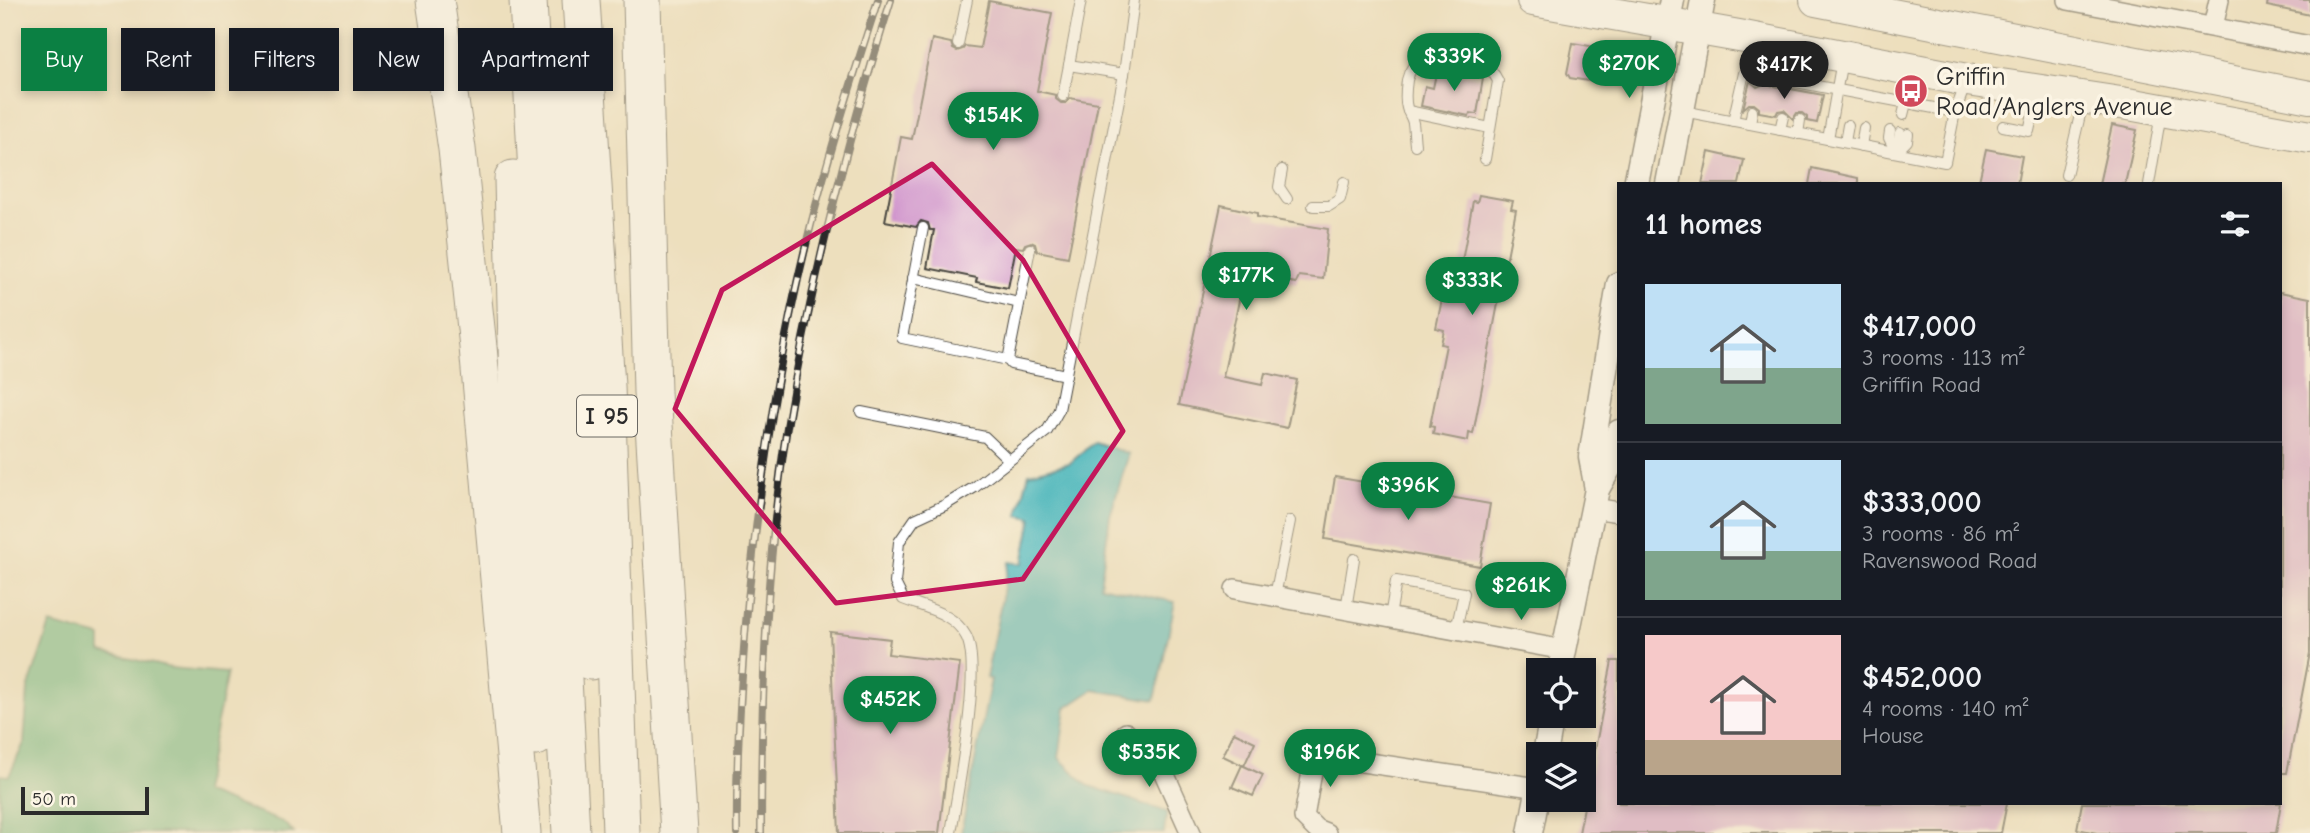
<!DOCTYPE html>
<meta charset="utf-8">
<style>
body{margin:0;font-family:"Comic Neue",sans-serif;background:#242831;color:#f1f3f6;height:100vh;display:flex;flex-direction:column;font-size:26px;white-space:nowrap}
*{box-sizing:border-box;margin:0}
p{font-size:23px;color:#9ea1a6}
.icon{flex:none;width:38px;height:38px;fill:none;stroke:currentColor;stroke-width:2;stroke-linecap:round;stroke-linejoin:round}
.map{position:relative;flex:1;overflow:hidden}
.drawer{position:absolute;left:1617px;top:182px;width:665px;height:623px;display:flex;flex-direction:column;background:#171b24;border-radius:0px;box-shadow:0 4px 10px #0003}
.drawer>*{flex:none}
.hud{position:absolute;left:21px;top:28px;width:665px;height:63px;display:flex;gap:14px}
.controls{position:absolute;left:1526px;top:658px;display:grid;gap:14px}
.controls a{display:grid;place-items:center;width:70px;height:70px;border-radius:0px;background:#171b24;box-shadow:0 4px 10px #0003;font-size:35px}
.scale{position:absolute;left:21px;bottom:18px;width:128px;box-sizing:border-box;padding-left:7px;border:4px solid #2b2b2b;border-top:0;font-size:19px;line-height:24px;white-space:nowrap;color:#2b2b2b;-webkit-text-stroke:5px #fcf5e5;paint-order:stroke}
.price{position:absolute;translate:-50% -60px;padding:0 16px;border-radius:24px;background:#0b8043;color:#fff;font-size:23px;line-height:46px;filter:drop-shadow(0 2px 4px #0008)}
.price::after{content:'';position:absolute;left:50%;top:42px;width:21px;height:16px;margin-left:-10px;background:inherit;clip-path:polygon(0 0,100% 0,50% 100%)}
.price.active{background:#222;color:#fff}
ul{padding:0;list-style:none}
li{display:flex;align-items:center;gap:21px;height:175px;padding:0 28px}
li+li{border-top:2px solid #363941}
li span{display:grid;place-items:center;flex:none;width:196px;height:140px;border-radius:0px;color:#555}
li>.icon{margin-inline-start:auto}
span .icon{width:84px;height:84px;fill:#fffc;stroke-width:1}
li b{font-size:30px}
h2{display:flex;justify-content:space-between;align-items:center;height:84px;padding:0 28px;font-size:30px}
.chip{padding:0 24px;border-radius:0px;background:#171b24;box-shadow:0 4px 10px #0003;font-size:24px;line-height:63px}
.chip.active{background:#0b8043;color:#fff}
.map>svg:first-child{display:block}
</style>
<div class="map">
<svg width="2310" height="833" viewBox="0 0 2310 833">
<rect width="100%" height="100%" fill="#fcf5e5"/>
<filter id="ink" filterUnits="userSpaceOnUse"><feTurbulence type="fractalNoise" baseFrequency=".0143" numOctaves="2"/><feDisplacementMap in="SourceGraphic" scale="14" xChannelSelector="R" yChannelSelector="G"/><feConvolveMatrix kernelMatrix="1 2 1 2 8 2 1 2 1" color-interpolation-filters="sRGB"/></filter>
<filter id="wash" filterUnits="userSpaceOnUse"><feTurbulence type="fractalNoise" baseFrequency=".00686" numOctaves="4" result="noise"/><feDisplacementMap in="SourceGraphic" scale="28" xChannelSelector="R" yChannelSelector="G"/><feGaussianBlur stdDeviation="1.57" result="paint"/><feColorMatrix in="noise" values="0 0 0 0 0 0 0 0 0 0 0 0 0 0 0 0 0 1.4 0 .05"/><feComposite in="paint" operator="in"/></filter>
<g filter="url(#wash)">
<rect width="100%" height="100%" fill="#eddfbd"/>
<polygon fill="#67b47e" stroke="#497054" stroke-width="2" points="50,624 101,637 101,652 171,668 227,673 203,792 283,822 294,833 0,833 0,775 9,776 24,743 28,689"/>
<polygon fill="#44b4ba" stroke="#387072" stroke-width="2" points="1094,442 1129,454 1110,516 1100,586 1175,602 1155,700 1093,690 1066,708 1059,758 1087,785 1167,812 1164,833 961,833 991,679 986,678 1009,562 1023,564 1032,518 1018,515 1029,473 1070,463"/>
<g id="blocks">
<g fill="#d094cd">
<polygon points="2268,0 2310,0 2310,15 2267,6"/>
<polygon points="989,1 1052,13 1037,91 1056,95 1056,99 1061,103 1066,103 1070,98 1098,103 1068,257 1037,251 1035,244 1031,242 1025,244 1023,248 1016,247 1008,288 976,282 977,278 927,268 934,230 930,230 928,223 921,221 916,227 885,221 901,137 912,139 932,39 951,43 953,49 957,51 963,49 965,46 980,48"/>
<polygon points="1573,43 1601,48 1595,82 1570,78 1567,73"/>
<polygon points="1437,69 1483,78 1477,114 1470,113 1469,116 1421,106 1425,86 1433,88"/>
<polygon points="1750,81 1757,87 1764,84 1823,95 1817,123 1807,121 1807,117 1802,113 1797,113 1793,119 1784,110 1778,111 1776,115 1759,112 1759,108 1754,104 1749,104 1743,109"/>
<polygon points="2112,125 2137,130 2125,184 2099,184"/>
<polygon points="1986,149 2022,156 2017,184 1979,181"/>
<polygon points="1709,152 1744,160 1739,184 1702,184"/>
<polygon points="1812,168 1858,178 1858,184 1809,184"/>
<polygon points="1479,195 1513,201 1511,209 1516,210 1473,434 1469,433 1468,441 1433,434 1434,427 1430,426 1446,345 1441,344 1444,330 1436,328 1444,290 1451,292 1453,282 1458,283 1473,201 1477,202"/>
<polygon points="1221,205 1257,213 1257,217 1328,229 1323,279 1299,276 1296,283 1276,279 1275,269 1247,262 1223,377 1262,385 1265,373 1297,380 1287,428 1179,405"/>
<polygon points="2280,292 2310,298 2310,653 2287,773 2280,773"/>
<polygon points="1335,477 1490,504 1480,566 1325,539"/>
<polygon points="830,632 890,639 888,654 960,663 939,833 839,833"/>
<polygon points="1612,661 1619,661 1619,803 2007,803 2001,833 1579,833"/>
<polygon points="1234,732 1255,742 1244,766 1223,756"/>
<polygon points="1242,765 1263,775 1253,796 1232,787"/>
<polygon points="2082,803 2281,803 2276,833 2097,833 2077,829"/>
</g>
</g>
</g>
<g filter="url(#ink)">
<use href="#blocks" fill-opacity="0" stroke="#484641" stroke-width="2"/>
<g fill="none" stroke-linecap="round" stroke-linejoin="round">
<g stroke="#484641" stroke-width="12">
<g id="service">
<polyline points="1081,0 1069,65 1124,74"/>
<polyline points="958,44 967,0"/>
<polyline points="1758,80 1759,75 1955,112"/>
<polyline points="1797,82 1802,52"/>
<polyline points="1063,96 1069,65"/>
<polyline points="1408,111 1490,128"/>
<polyline points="1683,111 1945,162 1955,112 1966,83"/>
<polyline points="1903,115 1906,103"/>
<polyline points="1733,121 1744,73 1759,75 1764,47"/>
<polyline points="1750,124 1752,111"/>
<polyline points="2003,126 2029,131 2037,95"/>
<polyline points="1780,130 1783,117"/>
<polyline points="1890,131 1889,138 1896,152"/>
<polyline points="1798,134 1800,120"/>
<polyline points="1828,139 1842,60"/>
<polyline points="1845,142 1848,125"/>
<path d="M1415,145C1414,137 1414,130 1413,123C1412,117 1408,113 1407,108C1405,101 1406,87 1407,80C1417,37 1483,49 1498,81L1485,159"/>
<polyline points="1861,146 1864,128"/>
<polyline points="1896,152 1907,141 1908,134"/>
<polyline points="1896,152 1900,133"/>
<polyline points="1282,170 1279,187 1287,199"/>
<polyline points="2066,175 2083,102"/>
<polyline points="2149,184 2161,113"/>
<polyline points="1313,206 1329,206 1340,199 1344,182"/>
<polyline points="923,228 902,338 1008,360 1030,249"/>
<polyline points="913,278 1019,303"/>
<polyline points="1008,360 1011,364 1066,375"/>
<polyline points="861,412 985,437 1009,460"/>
<polyline points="1275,596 1290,521"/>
<polyline points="1346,609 1354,559"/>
<polyline points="1390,617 1396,581 1464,593 1456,630"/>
<path d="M951,833C957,793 983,667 966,636C954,613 925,608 903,599L895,583L899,542L915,519L945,505L975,487L1047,431L1059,410L1124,74L1134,0"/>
</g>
</g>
<g stroke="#484641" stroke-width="22">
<g id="minor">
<polyline points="2068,0 2310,46"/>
<polyline points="2213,27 2219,0"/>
<polyline points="1593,508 1619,512"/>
<polyline points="1235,589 1564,650"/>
<polyline points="1126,733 1164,773 1191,833"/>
<polyline points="1326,833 1316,829 1304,817 1315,755 1538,788"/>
</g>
</g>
<g stroke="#484641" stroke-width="27">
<g id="tertiary">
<polyline points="1636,184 1672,0"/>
<polyline points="1668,184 1703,0"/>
<polyline points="1597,489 1591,457 1619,284"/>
<polyline points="1560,670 1597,489 1613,461 1619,432"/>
<polyline points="1545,754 1552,716"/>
<polyline points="1530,833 1538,792"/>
</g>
</g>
<g stroke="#484641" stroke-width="34">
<g id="primary">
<polyline points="1533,0 1739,36 1967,80 2134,105 2310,137"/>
<polyline points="1816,0 2310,97"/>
</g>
</g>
<g stroke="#484641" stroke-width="39">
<g id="motorway">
<polyline points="435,0 457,149 478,347 522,833"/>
<polyline points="528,0 571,833"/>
<polyline points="581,0 606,386 621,833"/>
<polyline points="642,0 652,392 679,833"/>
<polyline points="562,93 590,661"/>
<polyline points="513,179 518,388 536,737"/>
</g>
</g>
<use href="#service" stroke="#fff" stroke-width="10"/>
<use href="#minor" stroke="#fff" stroke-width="19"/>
<use href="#tertiary" stroke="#fff" stroke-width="24"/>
<use href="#primary" stroke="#fff" stroke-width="32"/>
<use href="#motorway" stroke="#fff" stroke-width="37"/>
<g stroke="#2b2b2b" stroke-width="8">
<g id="rail">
<path d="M737,833C736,755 741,677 748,600C760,482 777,364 805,249C825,165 851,82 878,0"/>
<path d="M761,833C761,697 766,561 787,427C811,281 847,140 891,0"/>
</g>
</g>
<use href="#rail" stroke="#fcf5e5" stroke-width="5" stroke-dasharray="16" stroke-linecap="butt"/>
</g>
</g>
<path d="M0 0H2310V833H0ZM932,164L1023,260L1123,431L1023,579L836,603L675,409L722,290Z" fill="#eddfbd" fill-opacity=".55" fill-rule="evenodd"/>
<path fill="none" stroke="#c2185b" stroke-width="5" stroke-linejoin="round" d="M932,164L1023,260L1123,431L1023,579L836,603L675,409L722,290Z"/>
<defs>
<g id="bus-disc" transform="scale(1.75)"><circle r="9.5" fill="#d1495b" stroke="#fcf5e5"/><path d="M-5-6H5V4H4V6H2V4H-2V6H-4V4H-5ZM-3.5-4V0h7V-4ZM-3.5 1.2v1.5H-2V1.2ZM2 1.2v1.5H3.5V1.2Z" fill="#fff"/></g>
</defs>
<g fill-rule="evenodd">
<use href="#bus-disc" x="1911" y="91"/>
</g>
<g text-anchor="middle" stroke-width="7" stroke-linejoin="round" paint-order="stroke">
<rect fill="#fcf5e5" stroke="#6a6863" stroke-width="2" x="577" y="395.5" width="60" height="41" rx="5"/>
<g font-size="24" font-weight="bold" fill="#2b2b2b">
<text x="607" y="424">I 95</text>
</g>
<g font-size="26" fill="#2b2b2b" stroke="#fcf5e5" text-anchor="start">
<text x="1936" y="85">Griffin<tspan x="1936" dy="30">Road/Anglers Avenue</tspan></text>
</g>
</g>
</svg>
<div class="controls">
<a><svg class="icon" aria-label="locate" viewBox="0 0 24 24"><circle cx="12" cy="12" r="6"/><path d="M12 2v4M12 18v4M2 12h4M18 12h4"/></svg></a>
<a><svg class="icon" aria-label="layers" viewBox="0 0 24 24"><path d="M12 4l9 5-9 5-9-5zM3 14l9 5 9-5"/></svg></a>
</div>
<div class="scale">50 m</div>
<b class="price" style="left:1454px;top:93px">$339K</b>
<b class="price" style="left:1629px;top:100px">$270K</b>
<b class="price active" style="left:1784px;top:101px">$417K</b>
<b class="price" style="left:993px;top:152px">$154K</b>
<b class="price" style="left:1246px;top:312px">$177K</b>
<b class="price" style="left:1472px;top:317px">$333K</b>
<b class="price" style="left:1408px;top:522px">$396K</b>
<b class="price" style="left:1521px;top:622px">$261K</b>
<b class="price" style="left:890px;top:736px">$452K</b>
<b class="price" style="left:1149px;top:789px">$535K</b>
<b class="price" style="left:1330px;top:789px">$196K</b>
<div class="hud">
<a class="chip active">Buy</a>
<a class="chip">Rent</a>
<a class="chip">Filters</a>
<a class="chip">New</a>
<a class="chip">Apartment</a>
</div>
<section class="drawer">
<h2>11 homes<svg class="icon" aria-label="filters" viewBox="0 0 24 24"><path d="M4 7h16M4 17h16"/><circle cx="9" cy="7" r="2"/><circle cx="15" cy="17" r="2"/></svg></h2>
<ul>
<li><span style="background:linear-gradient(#bfe0f5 60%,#7fa58c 0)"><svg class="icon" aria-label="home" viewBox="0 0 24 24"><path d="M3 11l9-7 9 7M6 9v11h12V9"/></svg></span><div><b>$417,000</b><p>3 rooms · 113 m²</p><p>Griffin Road</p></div></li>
<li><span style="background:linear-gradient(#bfe0f5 65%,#7fa58c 0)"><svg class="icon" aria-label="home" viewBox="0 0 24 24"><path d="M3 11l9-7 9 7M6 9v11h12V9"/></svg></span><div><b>$333,000</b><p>3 rooms · 86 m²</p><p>Ravenswood Road</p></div></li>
<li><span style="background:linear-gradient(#f6c9c9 75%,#b9a48a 0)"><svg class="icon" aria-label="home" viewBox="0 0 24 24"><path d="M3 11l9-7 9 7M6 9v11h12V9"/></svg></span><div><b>$452,000</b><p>4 rooms · 140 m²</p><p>House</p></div></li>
</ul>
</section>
</div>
